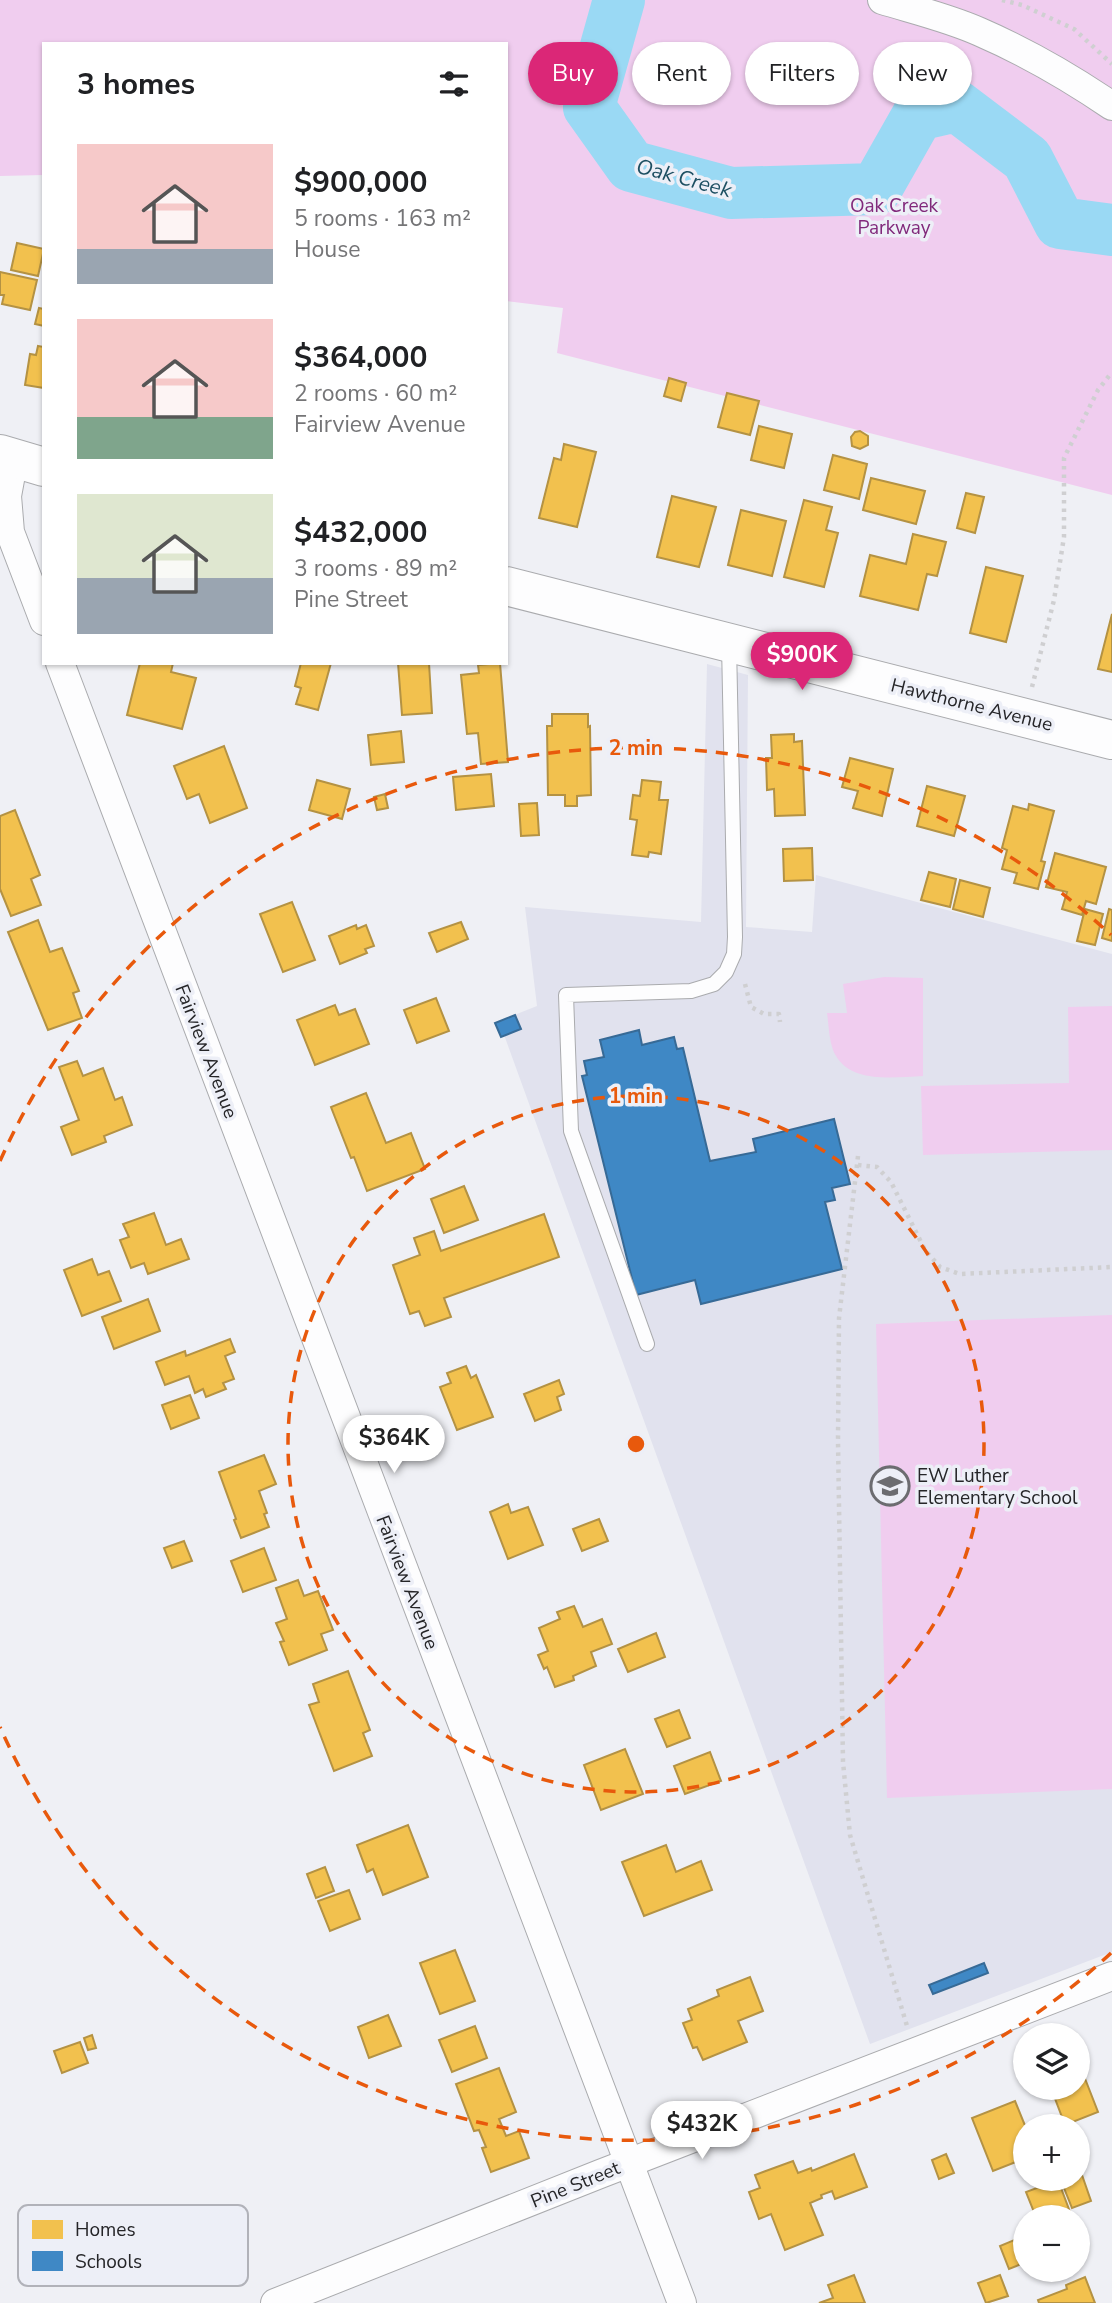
<!DOCTYPE html>
<meta charset="utf-8">
<style>
body{margin:0;font-family:"Nunito Sans",sans-serif;background:#f6f6f6;color:#202124;height:100vh;display:flex;flex-direction:column;font-size:26px;white-space:nowrap}
*{box-sizing:border-box;margin:0}
p{font-size:23px;color:#757577}
.icon{flex:none;width:38px;height:38px;fill:none;stroke:currentColor;stroke-width:2;stroke-linecap:round;stroke-linejoin:round}
.map{position:relative;flex:1;overflow:hidden}
.side{position:absolute;left:42px;top:42px;width:466px;height:623px;display:flex;flex-direction:column;background:#fff;border-radius:0px;box-shadow:0 2px 5px #0004}
.side>*{flex:none}
.top-card{position:absolute;left:528px;top:42px;width:478px;height:63px;display:flex;gap:14px}
.controls{position:absolute;left:1013px;top:2023px;display:grid;gap:14px}
.controls a{display:grid;place-items:center;width:77px;height:77px;border-radius:50%;background:#fff;box-shadow:0 2px 5px #0004;font-size:35px}
.price{position:absolute;translate:-50% -60px;padding:0 16px;border-radius:24px;background:#fff;color:#222;font-size:23px;line-height:46px;filter:drop-shadow(0 2px 4px #0008)}
.price::after{content:'';position:absolute;left:50%;top:42px;width:21px;height:16px;margin-left:-10px;background:inherit;clip-path:polygon(0 0,100% 0,50% 100%)}
.price.selected{background:#db2777;color:#fff}
ul{padding:0;list-style:none}
li{display:flex;align-items:center;gap:21px;height:175px;padding:0 35px}
li span{display:grid;place-items:center;flex:none;width:196px;height:140px;border-radius:0px;color:#555}
li>.icon{margin-inline-start:auto}
span .icon{width:84px;height:84px;fill:#fffc;stroke-width:1}
li b{font-size:30px}
h2{display:flex;justify-content:space-between;align-items:center;height:84px;padding:0 35px;font-size:30px}
.tag{padding:0 24px;border-radius:32px;background:#fff;box-shadow:0 2px 5px #0004;font-size:24px;line-height:63px}
.tag.selected{background:#db2777;color:#fff}
.map>svg:first-child{display:block}
</style>
<div class="map">
<svg width="1112" height="2303" viewBox="0 0 1112 2303">
<rect width="100%" height="100%" fill="#eff0f5"/>
<polygon fill="#e1e2ee" points="707,664 748,675 746,927 812,932 816,875 1112,954 1112,1952 870,2044 499,1021 537,1006 525,907 701,922"/>
<g fill="#f0cdef">
<polygon points="0,0 1112,0 1112,495 557,353 563,308 506,301 506,44 44,44 44,175 0,176"/>
<path d="M884,977L923,978V1076C895,1077 853,1084 836,1056C829,1045 829,1026 827,1013H847L843,984Z"/>
<polygon points="1112,1006 1112,1150 923,1155 921,1086 1069,1083 1068,1007"/>
<polygon points="1112,1315 1112,1789 887,1798 876,1324"/>
</g>
<g fill="#f2c14e" stroke="#b49243" stroke-width="2">
<polygon points="17,243 44,249 38,276 11,270"/>
<polygon points="0,272 37,280 30,310 2,304 4,295 0,295"/>
<polygon points="39,308 44,309 44,326 35,324"/>
<polygon points="38,346 44,347 44,388 25,385 30,354 36,355"/>
<polygon points="669,378 686,383 681,401 664,396"/>
<polygon points="727,393 759,401 750,435 718,427"/>
<polygon points="759,426 792,434 784,468 751,460"/>
<polygon points="860,431 868,436 868,445 860,449 852,446 851,437 855,432"/>
<polygon points="564,444 596,452 577,527 539,518 554,458 561,460"/>
<polygon points="833,455 867,464 859,499 824,490"/>
<polygon points="871,478 925,491 916,524 863,510"/>
<polygon points="966,493 984,497 975,533 957,528"/>
<polygon points="672,496 716,507 699,567 657,557"/>
<polygon points="804,500 832,507 826,530 838,533 824,587 784,577"/>
<polygon points="741,510 786,521 772,576 728,565"/>
<polygon points="913,534 946,542 937,576 927,574 918,610 860,596 870,555 906,564"/>
<polygon points="986,567 1023,576 1006,642 970,633"/>
<polygon points="1112,614 1112,672 1098,669"/>
<polygon points="140,663 173,663 171,672 196,678 182,729 127,715"/>
<polygon points="301,663 331,663 318,710 296,704 301,688 295,686"/>
<polygon points="398,663 429,663 432,713 402,715"/>
<polygon points="500,663 508,762 481,764 478,733 467,734 461,675 479,673 478,665"/>
<polygon points="552,714 588,714 588,727 590,726 591,795 577,796 577,806 565,806 565,795 548,795 547,726 552,726"/>
<polygon points="401,731 404,762 371,765 368,735"/>
<polygon points="794,734 794,742 802,741 805,815 775,816 774,789 767,790 766,758 772,758 771,735"/>
<polygon points="224,746 247,808 210,823 199,794 187,799 174,766"/>
<polygon points="850,758 893,769 882,816 853,808 858,791 842,787"/>
<polygon points="491,774 494,806 456,810 453,777"/>
<polygon points="317,780 350,789 342,819 309,810"/>
<polygon points="642,780 661,782 659,800 668,800 661,854 649,852 648,857 632,855 637,820 630,819 633,795 640,796"/>
<polygon points="927,786 965,796 954,836 917,826"/>
<polygon points="385,794 388,808 377,810 374,797"/>
<polygon points="537,803 539,835 521,836 519,804"/>
<polygon points="1029,804 1054,811 1041,861 1045,862 1038,889 1014,883 1017,873 1002,869 1007,850 1002,848 1013,806 1028,810"/>
<polygon points="15,810 40,875 31,879 41,905 11,916 0,889 0,816"/>
<polygon points="812,848 813,880 784,881 783,849"/>
<polygon points="1055,853 1106,867 1096,904 1086,901 1082,915 1062,909 1067,892 1046,887"/>
<polygon points="929,872 956,879 950,907 921,900"/>
<polygon points="960,880 990,888 983,917 953,909"/>
<polygon points="292,902 315,960 283,972 260,914"/>
<polygon points="1085,909 1103,914 1095,945 1077,941"/>
<polygon points="1109,909 1112,910 1112,941 1102,938"/>
<polygon points="38,920 50,952 62,948 79,991 73,993 82,1018 48,1030 8,932"/>
<polygon points="461,922 468,939 437,952 429,933"/>
<polygon points="356,925 357,929 366,925 374,946 365,949 367,953 340,964 329,936"/>
<polygon points="436,998 449,1031 417,1043 404,1010"/>
<polygon points="335,1005 339,1015 355,1009 369,1044 315,1065 297,1020"/>
<polygon points="77,1061 83,1076 103,1068 115,1100 122,1097 132,1125 104,1136 106,1142 72,1155 61,1127 79,1120 59,1067"/>
<polygon points="366,1093 386,1143 411,1133 425,1169 367,1191 354,1157 351,1158 331,1107"/>
<polygon points="464,1186 478,1220 444,1233 431,1199"/>
<polygon points="154,1213 166,1245 181,1239 189,1259 148,1274 144,1263 131,1268 120,1240 129,1237 123,1224"/>
<polygon points="544,1214 559,1257 444,1298 451,1317 425,1326 419,1311 410,1314 393,1265 420,1255 414,1238 434,1231 441,1251"/>
<polygon points="92,1259 98,1275 109,1271 121,1301 82,1316 64,1270"/>
<polygon points="148,1299 160,1331 114,1349 102,1317"/>
<polygon points="230,1339 235,1352 225,1356 234,1379 223,1383 226,1389 206,1397 203,1389 195,1393 189,1376 165,1385 156,1362 185,1351 186,1356"/>
<polygon points="466,1366 471,1378 476,1375 493,1417 457,1430 440,1387 451,1383 447,1373"/>
<polygon points="559,1380 564,1394 557,1397 561,1410 535,1421 524,1394"/>
<polygon points="190,1395 199,1418 171,1429 162,1405"/>
<polygon points="264,1455 276,1484 259,1491 267,1513 264,1514 269,1527 241,1538 234,1520 236,1519 219,1472"/>
<polygon points="508,1504 511,1513 528,1507 543,1545 508,1559 490,1512"/>
<polygon points="599,1519 608,1541 582,1551 573,1529"/>
<polygon points="184,1541 192,1561 172,1568 164,1548"/>
<polygon points="264,1548 276,1580 243,1592 231,1561"/>
<polygon points="298,1580 304,1596 318,1591 333,1630 321,1634 327,1650 289,1665 280,1642 284,1641 276,1623 287,1619 276,1588"/>
<polygon points="574,1606 583,1627 602,1619 612,1644 591,1652 596,1666 573,1676 574,1680 555,1687 547,1667 544,1669 538,1655 548,1651 539,1628 560,1619 557,1612"/>
<polygon points="656,1633 665,1657 628,1672 618,1649"/>
<polygon points="348,1671 370,1730 363,1733 372,1756 334,1771 309,1705 319,1702 313,1684"/>
<polygon points="679,1710 690,1738 667,1747 655,1719"/>
<polygon points="625,1749 643,1794 601,1810 584,1765"/>
<polygon points="710,1752 721,1781 685,1794 674,1766"/>
<polygon points="408,1825 428,1877 383,1895 373,1869 367,1872 357,1845"/>
<polygon points="666,1845 676,1872 701,1861 712,1890 644,1916 622,1862"/>
<polygon points="325,1867 334,1891 316,1898 307,1874"/>
<polygon points="349,1890 360,1919 330,1931 318,1901"/>
<polygon points="455,1950 475,2001 440,2014 420,1963"/>
<polygon points="750,1977 763,2011 738,2021 747,2042 703,2060 697,2047 693,2048 683,2023 692,2020 688,2009 719,1996 717,1990"/>
<polygon points="388,2015 401,2046 369,2058 358,2027"/>
<polygon points="475,2026 487,2058 452,2072 439,2040"/>
<polygon points="92,2035 96,2048 88,2050 84,2038"/>
<polygon points="80,2042 88,2063 62,2073 54,2051"/>
<polygon points="499,2068 516,2112 499,2119 506,2136 519,2131 529,2158 491,2172 482,2148 486,2147 479,2130 474,2131 456,2084"/>
<polygon points="1084,2076 1098,2112 1065,2125 1051,2088 1078,2088 1078,2078"/>
<polygon points="1015,2101 1026,2128 1026,2158 993,2171 972,2118"/>
<polygon points="854,2154 867,2187 835,2199 832,2191 821,2195 822,2198 810,2203 823,2235 785,2250 771,2214 759,2219 749,2192 760,2188 755,2175 793,2161 798,2173 811,2168 812,2171"/>
<polygon points="946,2154 954,2173 939,2179 932,2160"/>
<polygon points="1082,2175 1091,2201 1072,2208 1062,2183 1078,2179"/>
<polygon points="1058,2180 1070,2212 1057,2217 1036,2217 1026,2192"/>
<polygon points="1024,2236 1026,2262 1009,2269 1000,2246"/>
<polygon points="854,2275 865,2303 819,2303 833,2298 828,2285"/>
<polygon points="1000,2275 1008,2296 986,2303 978,2283"/>
<polygon points="1085,2277 1095,2303 1039,2303 1038,2300 1067,2289 1066,2285"/>
</g>
<g fill="#3f88c5" stroke="#376a96" stroke-width="2">
<polygon points="515,1015 521,1029 501,1037 495,1023"/>
<polygon points="639,1030 642,1045 674,1037 677,1049 683,1048 710,1161 756,1152 753,1139 834,1119 850,1184 832,1188 835,1200 825,1202 842,1269 701,1304 695,1280 636,1295 582,1076 587,1075 584,1061 604,1057 600,1040"/>
<polygon points="984,1963 988,1973 933,1994 929,1985"/>
</g>
<g fill="none" stroke-linecap="round" stroke-linejoin="round">
<polyline stroke="#9ad9f4" stroke-width="52" points="619,0 589,107 631,166 731,193 876,189 918,115 957,106 1027,159 1060,223 1112,230"/>
<g stroke="#aaabae" stroke-width="16">
<polyline id="lane" points="647,1344 571,1131 566,995 691,991 714,984 726,972 734,954 735,937 729,644"/>
</g>
<g stroke="#aaabae" stroke-width="30">
<g id="street">
<path d="M882,0C915,10 949,18 980,32C1026,52 1071,78 1112,106"/>
<polyline points="14,458 7,496 10,532 44,621"/>
<polyline points="60,663 682,2303"/>
<polyline points="275,2303 600,2174 1112,1976"/>
</g>
</g>
<g stroke="#aaabae" stroke-width="40">
<g id="secondary">
<polyline points="0,454 44,467"/>
<polyline points="506,586 1112,740"/>
</g>
</g>
<g stroke="#cfcfd1" stroke-width="4.5" stroke-dasharray="3.5 5" stroke-linecap="butt">
<polyline points="1002,0 1022,5 1074,29 1112,64"/>
<polyline points="1032,687 1054,600 1064,537 1064,458 1098,390 1112,372"/>
<polyline points="745,984 751,1007 764,1014 779,1014 780,1022"/>
<polyline points="858,1156 839,1318 838,1441 843,1762 850,1835 907,2026"/>
<polyline points="858,1165 877,1167 891,1182 925,1250 940,1267 960,1274 1112,1267"/>
</g>
<use href="#lane" stroke="#fdfdfe" stroke-width="14"/>
<use href="#street" stroke="#fdfdfe" stroke-width="28"/>
<use href="#secondary" stroke="#fdfdfe" stroke-width="38"/>
</g>
<g fill="none" stroke="#e8590c" stroke-width="3.5" stroke-dasharray="12 9">
<circle cx="636" cy="1444" r="348"/>
<path d="M1111 1953A696 696 0 0 1 0 1727M0 1161A696 696 0 0 1 1111 935"/>
</g>
<defs>
<g id="school-ring" transform="scale(2.0125)"><circle r="9.5" fill="#edeff7" stroke="#6c6c70" stroke-width="1.5"/><path d="M0-5L7-2L0 1L-7-2ZM-4 1L0 2.5L4 1V4Q0 6-4 4Z" fill="#6c6c70"/></g>
</defs>
<g fill-rule="evenodd">
<use href="#school-ring" x="890" y="1486"/>
</g>
<g text-anchor="middle" stroke-width="7" stroke-linejoin="round" paint-order="stroke">
<g font-size="19" fill="#80297b" stroke="#edeff7">
<text x="894" y="212">Oak Creek<tspan x="894" dy="22">Parkway</tspan></text>
</g>
<g font-size="19" fill="#252528" stroke="#edeff7">
<text transform="translate(972 704) rotate(14)" y="7">Hawthorne Avenue</text>
<text transform="translate(207 1051) rotate(69)" y="7">Fairview Avenue</text>
<text transform="translate(408 1582) rotate(69)" y="7">Fairview Avenue</text>
<text transform="translate(575 2184) rotate(-22)" y="7">Pine Street</text>
</g>
<g font-size="19" fill="#252528" stroke="#edeff7" text-anchor="start">
<text x="917" y="1482">EW Luther<tspan x="917" dy="22">Elementary School</tspan></text>
</g>
<g font-size="21" font-style="italic" fill="#1d4f62" stroke="#edeff7">
<text transform="translate(684 178) rotate(15)" y="7">Oak Creek</text>
</g>
</g>
<rect x="18" y="2205" width="230" height="81" rx="10" fill="#edeff7" stroke="#b1b2b9" stroke-width="2"/>
<rect x="32" y="2220" width="31" height="19" fill="#f2c14e"/>
<rect x="32" y="2251" width="31" height="20" fill="#3f88c5"/>
<g font-size="19" fill="#252528">
<text x="75" y="2236">Homes</text>
<text x="75" y="2268">Schools</text>
</g>
<circle cx="636" cy="1444" r="10" fill="#e8590c" stroke="#edeff7" stroke-width="3.5"/>
<g font-size="21" text-anchor="middle" font-weight="bold" fill="#e8590c" stroke="#edeff7" stroke-width="7" stroke-linejoin="round" paint-order="stroke">
<text x="636" y="755">2 min</text>
<text x="636" y="1103">1 min</text>
</g>
</svg>
<div class="controls">
<a><svg class="icon" aria-label="layers" viewBox="0 0 24 24"><path d="M12 4l9 5-9 5-9-5zM3 14l9 5 9-5"/></svg></a>
<a>+</a>
<a>−</a>
</div>
<b class="price selected" style="left:802px;top:692px">$900K</b>
<b class="price" style="left:394px;top:1475px">$364K</b>
<b class="price" style="left:702px;top:2161px">$432K</b>
<div class="top-card">
<a class="tag selected">Buy</a>
<a class="tag">Rent</a>
<a class="tag">Filters</a>
<a class="tag">New</a>
</div>
<section class="side">
<h2>3 homes<svg class="icon" aria-label="filters" viewBox="0 0 24 24"><path d="M4 7h16M4 17h16"/><circle cx="9" cy="7" r="2"/><circle cx="15" cy="17" r="2"/></svg></h2>
<ul>
<li><span style="background:linear-gradient(#f6c9c9 75%,#9aa5b1 0)"><svg class="icon" aria-label="home" viewBox="0 0 24 24"><path d="M3 11l9-7 9 7M6 9v11h12V9"/></svg></span><div><b>$900,000</b><p>5 rooms · 163 m²</p><p>House</p></div></li>
<li><span style="background:linear-gradient(#f6c9c9 70%,#7fa58c 0)"><svg class="icon" aria-label="home" viewBox="0 0 24 24"><path d="M3 11l9-7 9 7M6 9v11h12V9"/></svg></span><div><b>$364,000</b><p>2 rooms · 60 m²</p><p>Fairview Avenue</p></div></li>
<li><span style="background:linear-gradient(#dfe7d0 60%,#9aa5b1 0)"><svg class="icon" aria-label="home" viewBox="0 0 24 24"><path d="M3 11l9-7 9 7M6 9v11h12V9"/></svg></span><div><b>$432,000</b><p>3 rooms · 89 m²</p><p>Pine Street</p></div></li>
</ul>
</section>
</div>
